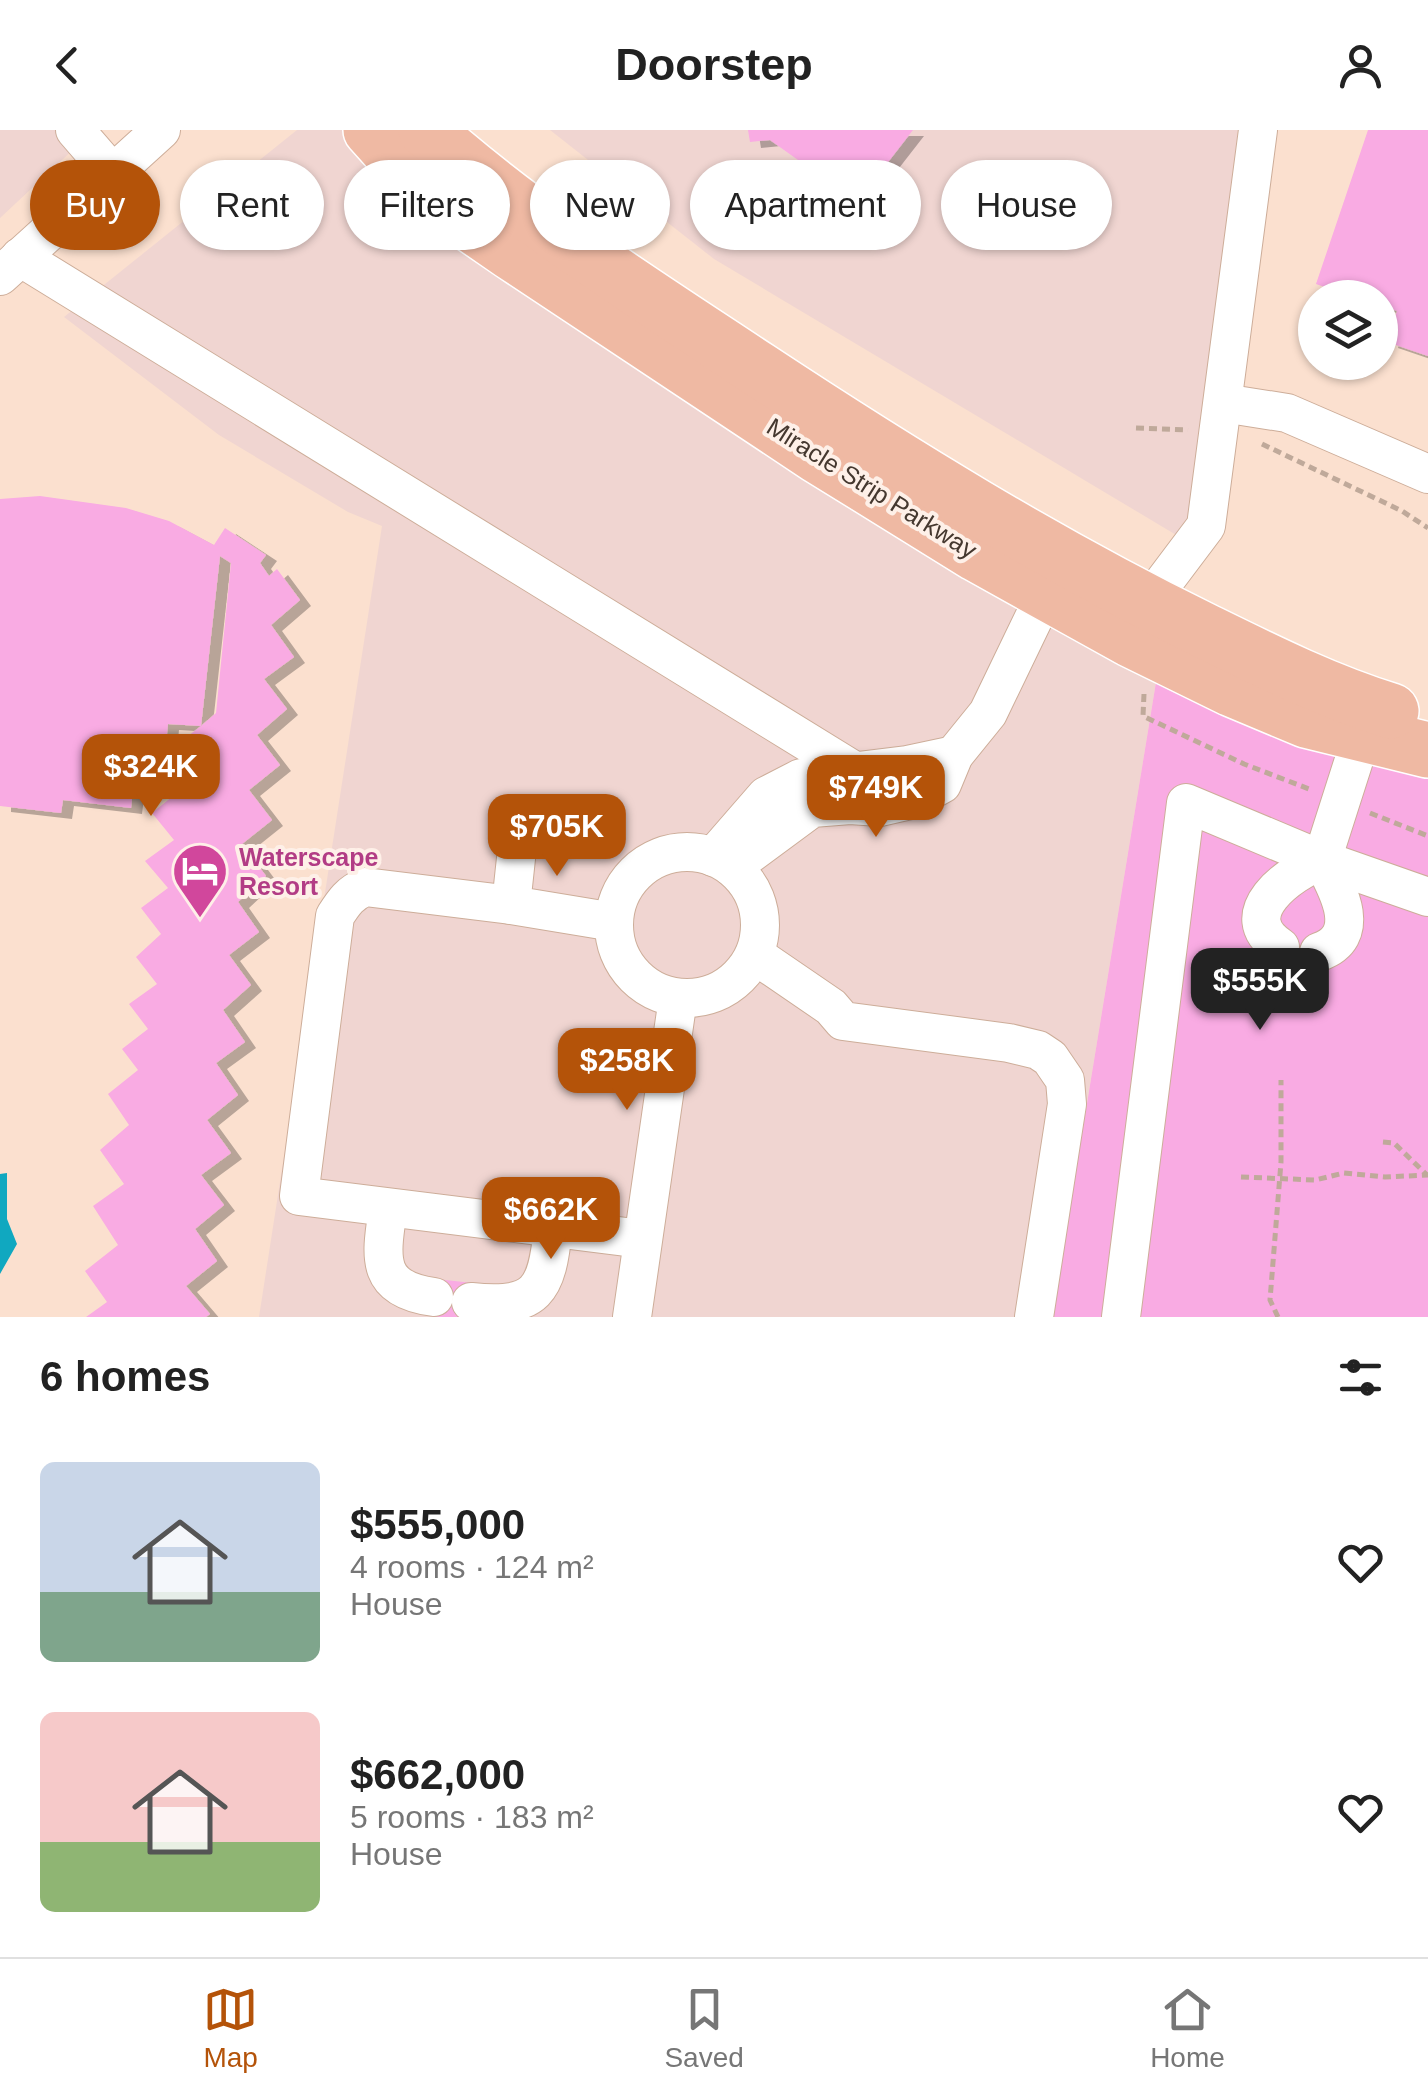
<!DOCTYPE html>
<meta charset="utf-8">
<style>
body{margin:0;font-family:Arial,sans-serif;background:#f6f6f6;color:#222;height:100vh;display:flex;flex-direction:column;font-size:38px;white-space:nowrap}
*{box-sizing:border-box;margin:0}
p{font-size:32px;color:#767676}
.icon{flex:none;width:55px;height:55px;fill:none;stroke:currentColor;stroke-width:2;stroke-linecap:round;stroke-linejoin:round}
.map{position:relative;height:1187px;overflow:hidden}
.panel{display:flex;flex-direction:column;background:#fff;flex:1}
.panel>*{flex:none}
.top-card{position:absolute;left:30px;top:30px;width:1370px;height:90px;display:flex;gap:20px}
.fabs{position:absolute;left:1298px;top:150px;display:grid;gap:20px}
.fabs a{display:grid;place-items:center;width:100px;height:100px;border-radius:50%;background:#fff;box-shadow:0 2px 8px #0004;font-size:50px}
.price{position:absolute;translate:-50% -85px;padding:0 22px;border-radius:20px;background:#b45309;color:#fff;font-size:32px;line-height:65px;filter:drop-shadow(0 2px 5px #0008)}
.price::after{content:'';position:absolute;left:50%;top:60px;width:30px;height:22px;margin-left:-15px;background:inherit;clip-path:polygon(0 0,100% 0,50% 100%)}
.price.selected{background:#222;color:#fff}
ul{padding:0;list-style:none}
li{display:flex;align-items:center;gap:30px;height:250px;padding:0 40px}
li span{display:grid;place-items:center;flex:none;width:280px;height:200px;border-radius:15px;color:#555}
li>.icon{margin-inline-start:auto}
span .icon{width:120px;height:120px;fill:#fffc;stroke-width:1}
li b{font-size:42px}
h2{display:flex;justify-content:space-between;align-items:center;height:120px;padding:0 40px;font-size:42px}
.chip{padding:0 35px;border-radius:45px;background:#fff;box-shadow:0 2px 8px #0004;font-size:35px;line-height:90px}
.chip.selected{background:#b45309;color:#fff}
header{display:flex;justify-content:space-between;align-items:center;height:130px;padding:0 40px;background:#fff;font-size:45px;font-weight:800}
.menu{display:flex;justify-content:space-around;align-items:center;height:140px;border-top:2px solid #e0e0e0;background:#fff;font-size:28px;color:#767676}
.menu a{display:grid;justify-items:center;gap:5px}
.menu .selected{color:#b45309}
.map>svg:first-child{display:block}
</style>
<header><svg class="icon" aria-label="back" viewBox="0 0 24 24"><path d="M15 5l-7 7 7 7"/></svg>Doorstep<svg class="icon" aria-label="person" viewBox="0 0 24 24"><circle cx="12" cy="8" r="4"/><path d="M4 21q1-7 8-7t8 7"/></svg></header>
<div class="map">
<svg width="1428" height="1187" viewBox="0 0 1428 1187">
<defs>
<filter id="shadow"><feDropShadow dx="11" dy="6" stdDeviation="0" flood-color="#0004"/></filter>
</defs>
<rect width="100%" height="100%" fill="#fbe0cf"/>
<g fill="#f0d5d1">
<polygon points="0,0 94,0 0,88"/>
<polygon points="297,0 343,0 431,74 1158,540 1052,1187 259,1187 382,396 348,382 219,305 64,187"/>
<polygon points="550,0 1238,0 1188,412 714,129"/>
</g>
<polygon fill="#10a8c0" points="7,1043 7,1089 17,1114 0,1144 0,1044"/>
<g fill="#f9abe3" fill-rule="evenodd" filter="url(#shadow)">
<polygon points="748,0 913,0 857,72 770,10 750,12"/>
<polygon points="1368,0 1428,0 1428,226 1387,212 1397,181 1380,175 1380,168 1356,168 1316,154"/>
<path d="M40,366L126,378L169,391L214,415L225,398L266,425L260,433L269,446L277,439L300,470L271,495L294,527L264,549L287,579L257,605L280,635L249,660L272,690L242,714L266,746L238,772L259,802L229,825L251,855L223,880L245,912L216,933L238,965L207,990L231,1023L201,1045L224,1075L195,1099L217,1131L186,1156L210,1184L206,1187H86L107,1172L85,1141L118,1115L93,1076L124,1054L100,1020L129,995L108,964L138,940L122,919L148,899L129,874L157,854L136,827L161,804L141,778L168,758L145,731L174,710L152,683L178,662L150,627L145,645H135L131,678L63,670L61,683L0,676V369ZM220,426L231,433L216,583L201,596ZM168,594L201,596L175,616L166,614Z"/>
<polygon points="1158,540 1428,645 1428,1187 1052,1187"/>
<polygon points="436,1149 473,1153 469,1187 432,1187"/>
</g>
<g fill="none" stroke-linecap="round" stroke-linejoin="round">
<g stroke="#cdad99" stroke-width="40">
<g id="minor">
<polyline points="75,0 113,44"/>
<polyline points="20,127 856,642"/>
<polyline points="0,146 161,0"/>
<polyline points="1223,273 1287,283 1428,344"/>
<polyline points="1138,494 1148,473 1206,396 1258,0"/>
<polyline points="520,691 511,775 614,792"/>
<circle cx="687" cy="795" r="73"/>
<polyline points="713,727 766,666 801,648 907,635 954,625"/>
<polyline points="732,737 812,678 850,675 880,677 915,669 942,654 954,625 988,583 1055,444"/>
<path d="M511,775L365,757C350,763 344,772 335,786L299,1066L642,1109"/>
<path d="M1280,817C1231,784 1290,743 1322,730L1428,767"/>
<path d="M1319,822C1365,806 1337,758 1322,730"/>
<polyline points="755,825 831,877 843,891 1009,913 1038,920 1050,928 1065,950 1067,974 1034,1187"/>
<path d="M388,1078C381,1127 374,1159 434,1167"/>
<path d="M471,1172C537,1179 547,1161 553,1098"/>
<polyline points="632,1187 678,868"/>
<polyline points="1121,1187 1186,673 1322,730 1362,605"/>
</g>
</g>
<g stroke="#fff" stroke-width="58">
<g id="highway">
<polyline points="371,0 406,39 453,82 511,122 817,325 977,424 1130,509 1232,559 1306,590 1428,620"/>
<path d="M426,0C528,91 645,164 758,239C902,334 1048,424 1203,500C1264,530 1326,561 1391,581"/>
</g>
</g>
<g stroke="#bfa99a" stroke-width="5" stroke-dasharray="8 5" stroke-linecap="butt">
<polyline points="1136,298 1188,300"/>
<polyline points="1262,314 1402,381 1428,398"/>
<polyline points="1144,564 1143,586 1244,634 1309,659"/>
<polyline points="1370,683 1428,706"/>
<polyline points="1383,1012 1394,1013 1427,1045"/>
<polyline points="1241,1047 1315,1050 1344,1043 1385,1047 1428,1045"/>
<polyline points="1278,1187 1270,1170 1281,1032 1281,950"/>
</g>
<use href="#minor" stroke="#fff" stroke-width="38"/>
<use href="#highway" stroke="#efb9a3" stroke-width="55"/>
</g>
<defs>
<g id="hotel-pin" transform="scale(2.875)"><path d="M0 17L-7.5 6A9.5 9.5 0 1 1 7.5 6Z" fill="#d1479c" stroke="#fef0e8"/><path d="M-6-4.5h1.5V1H6V5H4.5V3h-9V5H-6ZM-4 0a1.8 1.8 0 1 1 3.6 0ZM.5 0V-2.5h3Q6-2.5 6 0Z" fill="#fff"/></g>
</defs>
<g fill-rule="evenodd">
<use href="#hotel-pin" x="200" y="741"/>
</g>
<g text-anchor="middle" stroke-width="8" stroke-linejoin="round" paint-order="stroke">
<g font-size="25" fill="#45382f" stroke="#fef0e8">
<text transform="translate(872 358) rotate(32)" y="9">Miracle Strip Parkway</text>
</g>
<g font-size="25" font-weight="bold" fill="#b23c85" stroke="#fef0e8" text-anchor="start">
<text x="239" y="736">Waterscape<tspan x="239" dy="29">Resort</tspan></text>
</g>
</g>
</svg>
<div class="fabs">
<a><svg class="icon" aria-label="layers" viewBox="0 0 24 24"><path d="M12 4l9 5-9 5-9-5zM3 14l9 5 9-5"/></svg></a>
</div>
<b class="price" style="left:151px;top:689px">$324K</b>
<b class="price" style="left:876px;top:710px">$749K</b>
<b class="price" style="left:557px;top:749px">$705K</b>
<b class="price selected" style="left:1260px;top:903px">$555K</b>
<b class="price" style="left:627px;top:983px">$258K</b>
<b class="price" style="left:551px;top:1132px">$662K</b>
<div class="top-card">
<a class="chip selected">Buy</a>
<a class="chip">Rent</a>
<a class="chip">Filters</a>
<a class="chip">New</a>
<a class="chip">Apartment</a>
<a class="chip">House</a>
</div>
</div>
<section class="panel">
<h2>6 homes<svg class="icon" aria-label="filters" viewBox="0 0 24 24"><path d="M4 7h16M4 17h16"/><circle cx="9" cy="7" r="2"/><circle cx="15" cy="17" r="2"/></svg></h2>
<ul>
<li><span style="background:linear-gradient(#c9d6e8 65%,#7fa58c 0)"><svg class="icon" aria-label="home" viewBox="0 0 24 24"><path d="M3 11l9-7 9 7M6 9v11h12V9"/></svg></span><div><b>$555,000</b><p>4 rooms · 124 m²</p><p>House</p></div><svg class="icon" aria-label="heart" viewBox="0 0 24 24"><path d="M12 20l-8-8c-3-5 5-10 8-4 3-6 11-1 8 4z"/></svg></li>
<li><span style="background:linear-gradient(#f6c9c9 65%,#8fb573 0)"><svg class="icon" aria-label="home" viewBox="0 0 24 24"><path d="M3 11l9-7 9 7M6 9v11h12V9"/></svg></span><div><b>$662,000</b><p>5 rooms · 183 m²</p><p>House</p></div><svg class="icon" aria-label="heart" viewBox="0 0 24 24"><path d="M12 20l-8-8c-3-5 5-10 8-4 3-6 11-1 8 4z"/></svg></li>
</ul>
</section>
<nav class="menu">
<a class="selected"><svg class="icon" aria-label="map" viewBox="0 0 24 24"><path d="M3 6l6-2 6 2 6-2v14l-6 2-6-2-6 2zM9 4v14M15 6v14"/></svg>Map</a>
<a><svg class="icon" aria-label="saved" viewBox="0 0 24 24"><path d="M7 4h10v16l-5-4-5 4z"/></svg>Saved</a>
<a><svg class="icon" aria-label="home" viewBox="0 0 24 24"><path d="M3 11l9-7 9 7M6 9v11h12V9"/></svg>Home</a>
</nav>
